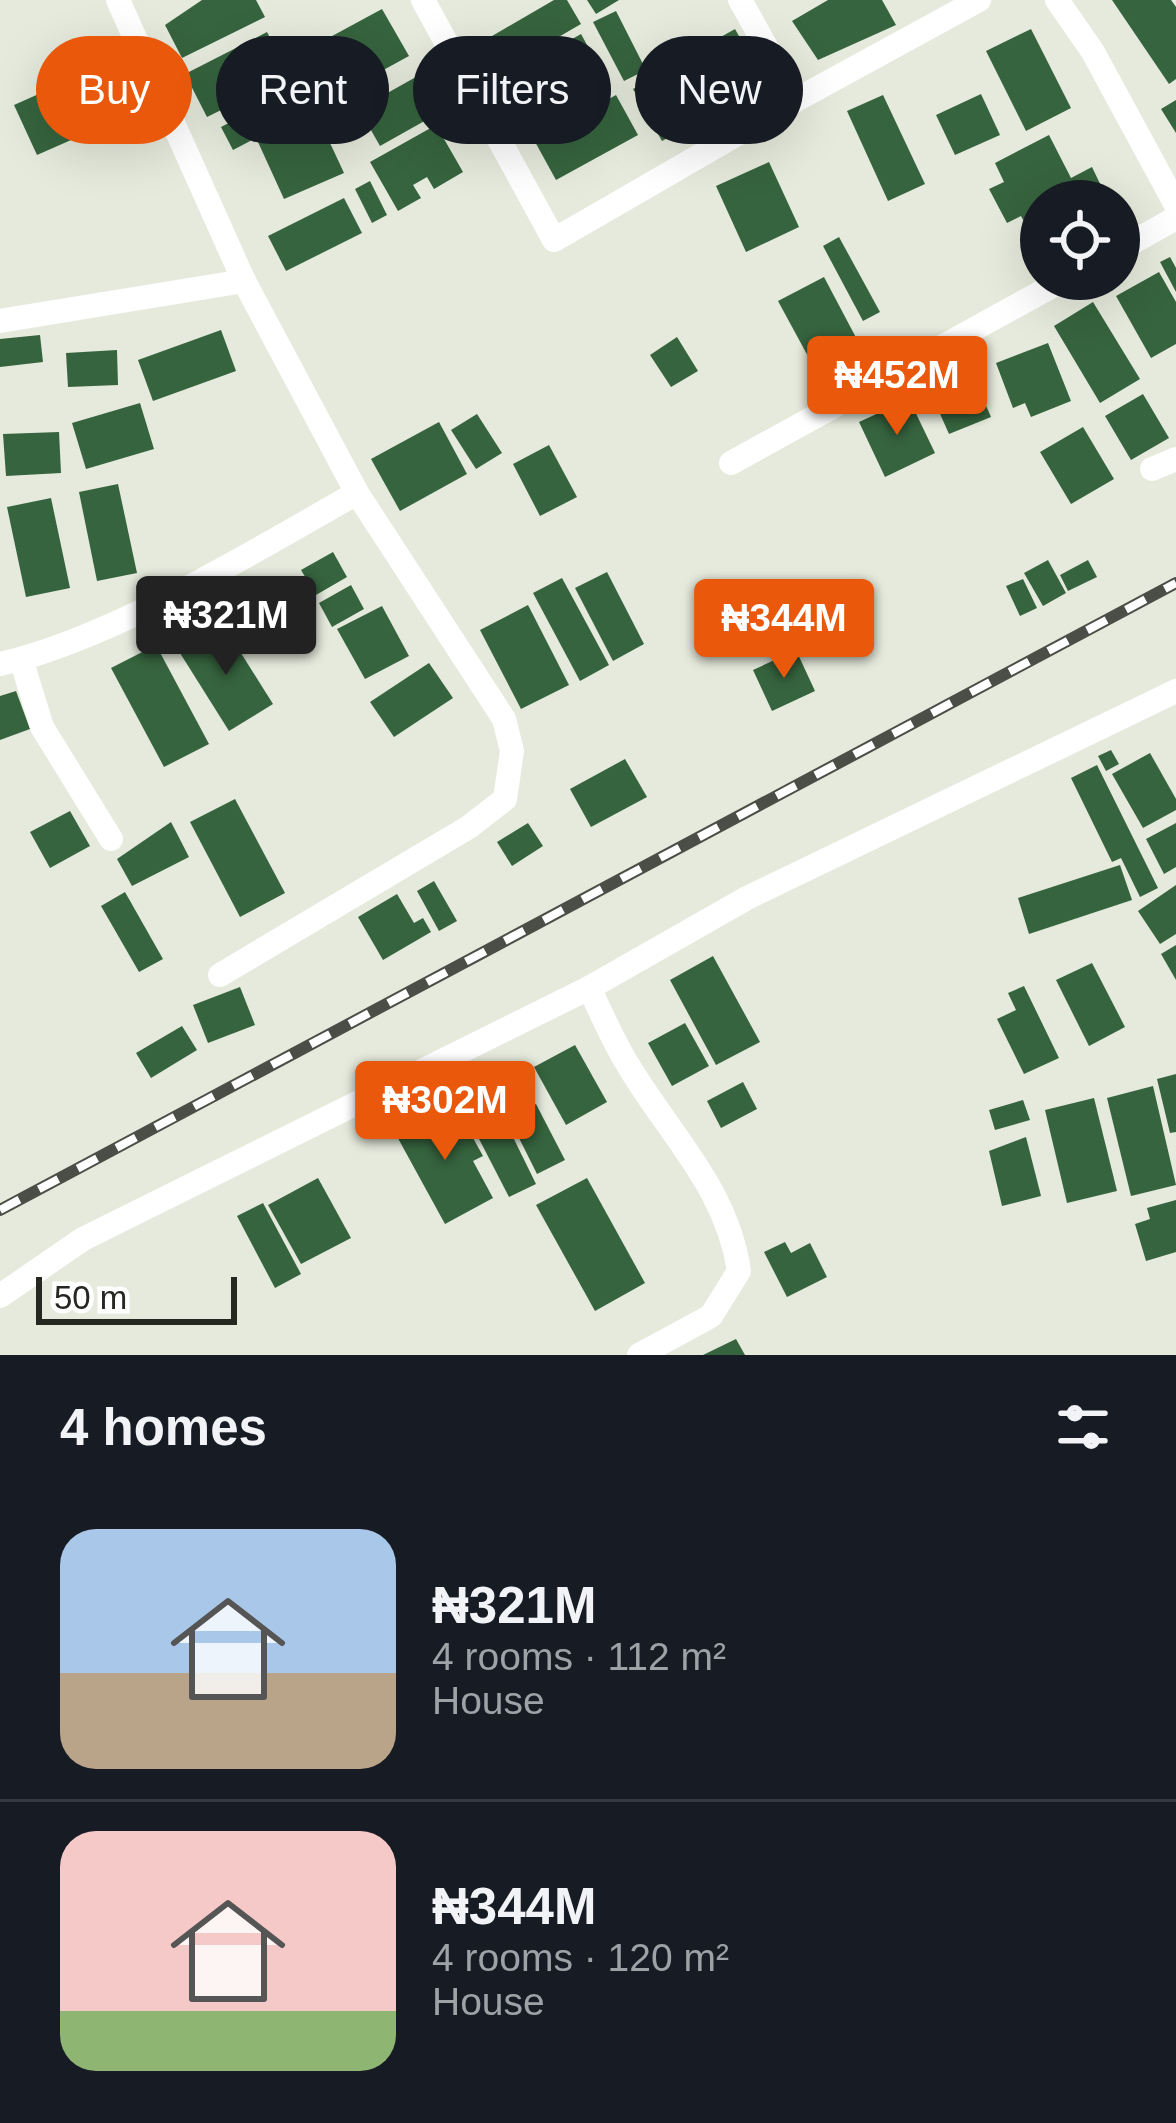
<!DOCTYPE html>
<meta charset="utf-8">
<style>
body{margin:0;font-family:Arial,sans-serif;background:#242831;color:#f1f3f6;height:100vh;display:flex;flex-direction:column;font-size:45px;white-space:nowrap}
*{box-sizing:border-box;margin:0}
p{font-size:39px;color:#9ea1a6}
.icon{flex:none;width:66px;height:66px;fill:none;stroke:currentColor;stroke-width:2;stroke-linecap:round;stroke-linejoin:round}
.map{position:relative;height:1355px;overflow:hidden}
.side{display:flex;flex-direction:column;background:#171b24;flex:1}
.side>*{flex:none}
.hud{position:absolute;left:36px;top:36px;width:1104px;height:108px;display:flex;gap:24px}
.controls{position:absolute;left:1020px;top:180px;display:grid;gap:24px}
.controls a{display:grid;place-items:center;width:120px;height:120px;border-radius:50%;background:#171b24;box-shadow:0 12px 48px #0002;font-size:60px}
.scale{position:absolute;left:36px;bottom:30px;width:201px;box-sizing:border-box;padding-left:12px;border:6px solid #252721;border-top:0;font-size:33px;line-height:42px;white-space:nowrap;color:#252721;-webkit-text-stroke:9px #fff;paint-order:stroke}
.price{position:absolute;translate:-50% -102px;padding:0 27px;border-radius:12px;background:#ea580c;color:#fff;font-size:39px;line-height:78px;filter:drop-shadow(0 3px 6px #0008)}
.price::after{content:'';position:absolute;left:50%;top:72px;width:36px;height:27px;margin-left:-18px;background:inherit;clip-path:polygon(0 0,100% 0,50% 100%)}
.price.selected{background:#222;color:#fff}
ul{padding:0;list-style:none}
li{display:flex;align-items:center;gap:36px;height:300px;padding:0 60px}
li+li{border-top:3px solid #363941}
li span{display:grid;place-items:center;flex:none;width:336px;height:240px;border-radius:36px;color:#555}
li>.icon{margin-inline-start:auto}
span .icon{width:144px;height:144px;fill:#fffc;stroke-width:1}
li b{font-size:51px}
h2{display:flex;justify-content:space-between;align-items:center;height:144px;padding:0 60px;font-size:51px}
.tag{padding:0 42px;border-radius:54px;background:#171b24;box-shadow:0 12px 48px #0002;font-size:42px;line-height:108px}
.tag.selected{background:#ea580c;color:#fff}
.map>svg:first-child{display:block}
</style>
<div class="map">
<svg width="1176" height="1355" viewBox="0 0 1176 1355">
<rect width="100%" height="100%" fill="#e5eadc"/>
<g fill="#36643e">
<polygon points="202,0 256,0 265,17 182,58 165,25"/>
<polygon points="554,0 567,0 581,24 493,75 475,46"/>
<polygon points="587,0 619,0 596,14"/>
<polygon points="828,0 882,0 896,25 818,60 792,21"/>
<polygon points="1112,0 1171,0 1176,7 1176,79 1169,84"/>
<polygon points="382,9 409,56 323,103 297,55"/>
<polygon points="616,11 646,70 624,81 593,22"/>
<polygon points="735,29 762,77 715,104 687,56"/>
<polygon points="1031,29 1071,108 1026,131 986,51"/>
<polygon points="267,32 290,76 207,117 185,74"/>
<polygon points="581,34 603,74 543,107 521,68"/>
<polygon points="115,60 137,111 37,155 14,105"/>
<polygon points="671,68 700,121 662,141 633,89"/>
<polygon points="423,73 444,110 380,146 359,109"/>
<polygon points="299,87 310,110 233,150 221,127"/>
<polygon points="981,94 1000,135 955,155 936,115"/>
<polygon points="616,95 638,135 556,180 534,140"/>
<polygon points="883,95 925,184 888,201 847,111"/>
<polygon points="1176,100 1176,133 1161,109"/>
<polygon points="317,115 344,173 284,199 258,142"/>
<polygon points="436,125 463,172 434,189 427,177 413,185 421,198 398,211 370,162"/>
<polygon points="1049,135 1071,178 1092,167 1104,192 1086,201 1041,201 1041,254 1021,216 1007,223 989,189 1004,182 995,163"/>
<polygon points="769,162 799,227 746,252 716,186"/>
<polygon points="370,181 387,215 372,223 355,189"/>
<polygon points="344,198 362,233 286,271 268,236"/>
<polygon points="839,237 880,312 863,321 823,246"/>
<polygon points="1170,257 1176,268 1176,292 1160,262"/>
<polygon points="1159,272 1176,302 1176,344 1151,358 1116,296"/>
<polygon points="824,277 861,347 816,371 778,301"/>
<polygon points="1093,302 1140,379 1100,403 1054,326"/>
<polygon points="221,330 236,371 153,401 138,360"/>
<polygon points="40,335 43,362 0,367 0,339"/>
<polygon points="677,337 698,371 671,387 650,355"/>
<polygon points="1048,343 1071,401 1031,417 1025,403 1013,408 996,363"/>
<polygon points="117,350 118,385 68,387 66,353"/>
<polygon points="971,371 991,417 949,434 929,389"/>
<polygon points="1143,394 1169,438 1131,460 1105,416"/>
<polygon points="909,399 935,453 885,477 859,422"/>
<polygon points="140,403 154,449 86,469 72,423"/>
<polygon points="477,414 502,453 476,469 451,430"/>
<polygon points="439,422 467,474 400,511 371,459"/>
<polygon points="1083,427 1114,479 1071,504 1040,452"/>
<polygon points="59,432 61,473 6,476 3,434"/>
<polygon points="549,445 577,497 540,516 513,464"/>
<polygon points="118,484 137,573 97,581 79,492"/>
<polygon points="51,498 70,588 26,597 7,507"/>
<polygon points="333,552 347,577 316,595 301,570"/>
<polygon points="1048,560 1066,593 1043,606 1024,573"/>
<polygon points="1088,560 1097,577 1068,591 1060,575"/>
<polygon points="607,572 644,644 613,661 575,588"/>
<polygon points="562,578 609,665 580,681 533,593"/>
<polygon points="1023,579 1037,608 1020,616 1006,586"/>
<polygon points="351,585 364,609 332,627 319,603"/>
<polygon points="528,605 569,685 521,709 480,630"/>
<polygon points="382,606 409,656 365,679 337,629"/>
<polygon points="224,626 273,704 229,731 180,653"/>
<polygon points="156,645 209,744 164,767 111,668"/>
<polygon points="796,650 815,691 772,711 753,670"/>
<polygon points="429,663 453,698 394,737 370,702"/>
<polygon points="16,691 30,729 0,740 0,696"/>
<polygon points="1111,750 1119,764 1106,771 1098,756"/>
<polygon points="1150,753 1176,799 1176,810 1143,828 1112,774"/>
<polygon points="625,759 647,797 591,827 570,789"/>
<polygon points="1097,765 1158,888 1140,897 1121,858 1112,862 1071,778"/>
<polygon points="235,799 285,893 240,917 190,822"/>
<polygon points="70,811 90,846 50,868 30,832"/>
<polygon points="171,822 189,857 132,886 117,859"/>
<polygon points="528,823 543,846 512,866 497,842"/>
<polygon points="1176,823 1176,867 1164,874 1146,839"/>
<polygon points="1120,865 1132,900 1029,934 1018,898"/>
<polygon points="434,881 457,921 439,931 417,891"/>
<polygon points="1176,885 1176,934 1160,944 1138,911"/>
<polygon points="125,892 163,959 139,972 101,906"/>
<polygon points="397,894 414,923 423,918 431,932 383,960 358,917"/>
<polygon points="1176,945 1176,980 1161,954"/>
<polygon points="713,956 760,1042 716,1065 670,980"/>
<polygon points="1092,963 1125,1027 1089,1046 1056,980"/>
<polygon points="1024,986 1059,1058 1024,1074 997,1019 1016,1010 1008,993"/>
<polygon points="240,987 255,1025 208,1043 193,1005"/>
<polygon points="685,1023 709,1066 672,1086 648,1043"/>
<polygon points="182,1026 197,1050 151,1078 136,1053"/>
<polygon points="575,1045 607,1102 566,1125 534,1067"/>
<polygon points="1176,1074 1176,1132 1170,1133 1157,1079"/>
<polygon points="743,1082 757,1109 721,1128 707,1101"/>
<polygon points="1153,1086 1176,1185 1131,1196 1107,1098"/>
<polygon points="1094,1098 1117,1191 1067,1203 1045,1110"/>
<polygon points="1023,1100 1030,1120 995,1130 989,1110"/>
<polygon points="536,1104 565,1160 537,1174 509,1118"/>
<polygon points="442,1105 459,1135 468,1129 483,1156 473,1161 493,1198 445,1224 394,1131"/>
<polygon points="505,1121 536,1184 509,1197 477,1135"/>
<polygon points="1026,1137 1041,1196 1002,1206 989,1151"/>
<polygon points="318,1178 351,1238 301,1264 268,1205"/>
<polygon points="587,1178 645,1283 595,1311 536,1205"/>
<polygon points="1176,1200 1176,1252 1146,1261 1135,1224 1150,1219 1147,1208"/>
<polygon points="263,1203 301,1274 275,1288 237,1216"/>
<polygon points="785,1242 791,1253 810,1243 827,1277 787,1297 764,1252"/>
<polygon points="736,1339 745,1355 703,1355"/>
</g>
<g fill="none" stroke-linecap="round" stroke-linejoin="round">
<g stroke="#fff" stroke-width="24">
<polyline points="118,0 244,281 357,493 504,719 512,751 505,799 469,827 220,975"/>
<polyline points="423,0 554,240 796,100"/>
<polyline points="740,0 796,100 979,0"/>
<polyline points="1057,0 1093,52 1176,205"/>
<polyline points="1119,250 1176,218"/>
<polyline points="0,321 244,281"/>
<polyline points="731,463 1065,279"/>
<polyline points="1152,469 1176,459"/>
<polyline points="21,659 42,727 111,839"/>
<path d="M0,664C114,638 254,551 357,493"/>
<path d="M589,988C602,1014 613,1041 628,1065C669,1134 727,1188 739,1271L711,1316L639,1355"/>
<polyline points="0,1296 83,1239 589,988 747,898 1176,691"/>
</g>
<g stroke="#4b4e46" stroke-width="12">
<polyline id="rail" points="0,1210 1176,583"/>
</g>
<use href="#rail" stroke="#fff" stroke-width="8" stroke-dasharray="22" stroke-linecap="butt"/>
</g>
</svg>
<div class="controls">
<a><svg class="icon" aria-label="locate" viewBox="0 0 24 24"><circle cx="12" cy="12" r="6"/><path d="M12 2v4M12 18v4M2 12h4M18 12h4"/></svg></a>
</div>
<div class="scale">50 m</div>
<b class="price" style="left:897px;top:438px">₦452M</b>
<b class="price selected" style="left:226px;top:678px">₦321M</b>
<b class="price" style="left:784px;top:681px">₦344M</b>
<b class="price" style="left:445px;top:1163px">₦302M</b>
<div class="hud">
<a class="tag selected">Buy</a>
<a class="tag">Rent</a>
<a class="tag">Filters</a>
<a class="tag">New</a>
</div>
</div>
<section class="side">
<h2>4 homes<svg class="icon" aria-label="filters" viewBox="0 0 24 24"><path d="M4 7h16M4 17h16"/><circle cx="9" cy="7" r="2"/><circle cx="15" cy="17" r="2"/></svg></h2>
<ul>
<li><span style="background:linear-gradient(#a9c7e8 60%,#b9a48a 0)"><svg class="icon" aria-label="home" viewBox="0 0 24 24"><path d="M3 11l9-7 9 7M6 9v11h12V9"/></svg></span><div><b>₦321M</b><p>4 rooms · 112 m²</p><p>House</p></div></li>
<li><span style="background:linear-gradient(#f6c9c9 75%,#8fb573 0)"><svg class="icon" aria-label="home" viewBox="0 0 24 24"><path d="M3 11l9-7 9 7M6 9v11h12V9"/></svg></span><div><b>₦344M</b><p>4 rooms · 120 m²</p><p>House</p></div></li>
</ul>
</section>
